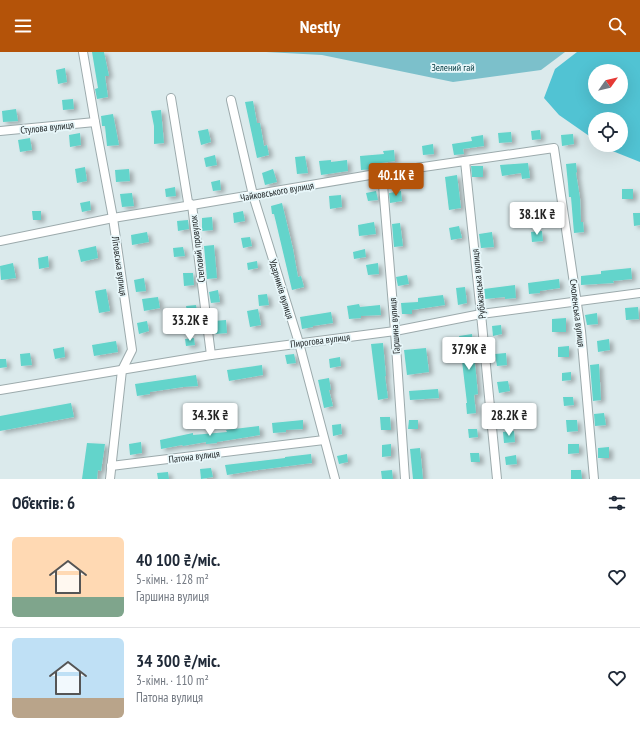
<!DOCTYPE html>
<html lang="uk">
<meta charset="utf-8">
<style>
body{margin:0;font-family:"PT Sans Narrow",sans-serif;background:#f6f6f7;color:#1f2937;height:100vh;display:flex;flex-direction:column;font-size:15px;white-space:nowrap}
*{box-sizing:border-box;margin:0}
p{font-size:13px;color:#747a83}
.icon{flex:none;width:22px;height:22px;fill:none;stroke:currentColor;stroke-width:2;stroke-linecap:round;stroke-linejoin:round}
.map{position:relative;height:427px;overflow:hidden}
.drawer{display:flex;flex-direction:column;background:#fff;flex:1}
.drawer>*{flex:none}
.needle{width:26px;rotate:56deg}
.fabs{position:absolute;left:588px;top:12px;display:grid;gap:8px}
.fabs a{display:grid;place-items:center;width:40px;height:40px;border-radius:50%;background:#fff;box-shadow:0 4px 16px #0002;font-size:20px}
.price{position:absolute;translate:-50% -34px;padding:0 9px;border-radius:4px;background:#fff;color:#222;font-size:13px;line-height:26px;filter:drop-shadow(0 1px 2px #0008)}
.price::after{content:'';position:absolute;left:50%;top:24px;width:12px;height:9px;margin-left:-6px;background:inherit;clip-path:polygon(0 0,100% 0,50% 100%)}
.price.active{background:#b45309;color:#fff}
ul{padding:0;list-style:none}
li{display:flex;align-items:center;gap:12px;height:100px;padding:0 12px}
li+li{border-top:1px solid #e0e1e3}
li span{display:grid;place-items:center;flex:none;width:112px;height:80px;border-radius:6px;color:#555}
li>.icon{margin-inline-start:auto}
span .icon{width:48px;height:48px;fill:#fffc;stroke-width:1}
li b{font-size:17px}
h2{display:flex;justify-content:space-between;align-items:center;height:48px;padding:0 12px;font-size:17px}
header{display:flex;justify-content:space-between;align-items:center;height:52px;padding:0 12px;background:#b45309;color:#fff;font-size:18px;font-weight:700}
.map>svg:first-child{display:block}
</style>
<header><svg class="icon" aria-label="menu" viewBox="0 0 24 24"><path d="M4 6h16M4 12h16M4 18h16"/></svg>Nestly<svg class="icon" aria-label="search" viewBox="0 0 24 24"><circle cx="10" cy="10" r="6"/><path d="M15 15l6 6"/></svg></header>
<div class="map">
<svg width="640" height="427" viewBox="0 0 640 427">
<defs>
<filter id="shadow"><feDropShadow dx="4" dy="2.5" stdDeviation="2" flood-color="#0004"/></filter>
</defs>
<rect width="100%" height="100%" fill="#dbeaec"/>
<polygon fill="#7cc0cb" points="266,0 565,0 541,18 453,30 322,3"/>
<path fill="#51c3d3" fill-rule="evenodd" d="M577,0H640V110L610,98L602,93H621V67H595V88L559,63L544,46L555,17ZM595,19H621V45H595Z"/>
<g fill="#63d4cb" filter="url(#shadow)">
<polygon points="92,0 104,0 109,24 105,24 108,45 97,47 95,37 98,36"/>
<polygon points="65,16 67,30 58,32 56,18"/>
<polygon points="73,47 74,57 63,58 62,48"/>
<polygon points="253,49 257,71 260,71 264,94 267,93 269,103 257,106 245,50"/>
<polygon points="16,57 18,69 3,70 2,59"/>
<polygon points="161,58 164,91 154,92 154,74 151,59"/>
<polygon points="113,62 119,93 107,94 105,74 102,74 101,64"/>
<polygon points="208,77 211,90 201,93 198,79"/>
<polygon points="540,78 541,87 532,88 531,79"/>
<polygon points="511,80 512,90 499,91 498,81"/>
<polygon points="80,81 81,93 70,95 69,83"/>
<polygon points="573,82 574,92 562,94 561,83"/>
<polygon points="483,83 484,94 463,97 464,102 454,103 452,92 472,89 471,85"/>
<polygon points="30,86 32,98 20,100 18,88"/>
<polygon points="433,92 434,102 423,103 422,94"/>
<polygon points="394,98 395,109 374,112 374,117 361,118 360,104 384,102 383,99"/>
<polygon points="215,103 217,113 206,115 204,106"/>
<polygon points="305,104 308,121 297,122 295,105"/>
<polygon points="331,108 331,110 347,108 348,119 321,123 319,109"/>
<polygon points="528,111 530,126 522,127 521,121 502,124 500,113"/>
<polygon points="576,111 577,120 576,121 580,146 581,170 583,170 584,180 574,181 571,145 569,145 568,132 566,112"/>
<polygon points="471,114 483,114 483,125 472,125"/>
<polygon points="85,115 87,129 77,131 75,117"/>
<polygon points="129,117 130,129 116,130 115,118"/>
<polygon points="273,117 277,130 265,133 262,121"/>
<polygon points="457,123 461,156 449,158 445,125"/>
<polygon points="220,128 221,138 213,139 211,130"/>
<polygon points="175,135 176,144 166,145 165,137"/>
<rect x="622" y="137" width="11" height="10"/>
<polygon points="376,139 378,148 368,149 366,141"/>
<polygon points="401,139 402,149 390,151 389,141"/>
<polygon points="132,141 134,154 122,155 120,142"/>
<polygon points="341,143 342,155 330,157 329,144"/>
<polygon points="90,149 91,158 82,160 80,151"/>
<polygon points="282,151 293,197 298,225 301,224 304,235 292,238 274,162 272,162 271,154"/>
<polygon points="551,151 553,162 543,163 542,153"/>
<polygon points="32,159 41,159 41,168 33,168"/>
<polygon points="243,159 245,169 234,171 233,161"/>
<polygon points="633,161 640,161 640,173 634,174"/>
<polygon points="212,165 213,178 202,179 202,166"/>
<polygon points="188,168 189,177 178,179 177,169"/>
<polygon points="374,170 376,182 359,184 358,173"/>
<polygon points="400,171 403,194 394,195 392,172"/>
<polygon points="459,174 462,186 451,188 449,176"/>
<polygon points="542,179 543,189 532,190 531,180"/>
<polygon points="147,180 149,190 132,193 131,183"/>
<polygon points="492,180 494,195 481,196 479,182"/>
<polygon points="250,185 252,194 243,196 241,186"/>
<polygon points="214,193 217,226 207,227 204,194"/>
<polygon points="96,194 98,206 81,210 78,198"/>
<polygon points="183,195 185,204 174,205 173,196"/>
<polygon points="365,197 366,205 354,207 353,200"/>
<polygon points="48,204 49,215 39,217 38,206"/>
<polygon points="257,209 258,216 248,218 247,211"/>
<polygon points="13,211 16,226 1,228 0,214"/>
<polygon points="378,211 379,222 368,223 366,213"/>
<polygon points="631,216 632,227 613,229 614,231 581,233 581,224 601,222 601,219"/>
<polygon points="183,221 193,221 194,233 184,234"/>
<polygon points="407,223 409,232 398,234 396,225"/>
<polygon points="144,226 146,239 136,240 134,228"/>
<polygon points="559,227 560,236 540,239 540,241 529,242 528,231"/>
<polygon points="515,233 516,246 505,247 505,245 485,247 484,237"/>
<polygon points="465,235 467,251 458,253 456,236"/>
<polygon points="106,237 110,259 99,261 95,239"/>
<polygon points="218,238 220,250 211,251 209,240"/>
<polygon points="267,242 269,253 259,254 258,243"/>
<polygon points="443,243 445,253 412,258 412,262 402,262 401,251 418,250 418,246"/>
<polygon points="158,245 160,256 144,259 142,247"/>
<polygon points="359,252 360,255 380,253 381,263 361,264 361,266 349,267 347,254"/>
<polygon points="196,253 198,263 188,265 186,254"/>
<polygon points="638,255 639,267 626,268 625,256"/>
<polygon points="258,257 261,273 250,275 247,259"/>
<polygon points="331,260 333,271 313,274 313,275 302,277 300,265"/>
<polygon points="597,261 598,272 587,273 585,263"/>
<polygon points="566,266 566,280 552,280 552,267"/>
<polygon points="226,268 227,281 215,282 214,269"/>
<polygon points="147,269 149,279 139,282 137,271"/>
<polygon points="501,273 502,282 493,284 492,274"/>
<polygon points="472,282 478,342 474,343 476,361 467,362 466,351 467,351 459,284"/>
<polygon points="194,286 195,293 186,294 185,287"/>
<polygon points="609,287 610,298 598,300 597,289"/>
<polygon points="116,289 118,300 94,304 92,293"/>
<polygon points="383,291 386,324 385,324 388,346 378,348 371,292"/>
<polygon points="569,294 569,305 558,305 558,295"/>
<polygon points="64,295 65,305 55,307 53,297"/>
<polygon points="426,296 429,320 407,323 404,298"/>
<polygon points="30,301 32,313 21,314 20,302"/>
<polygon points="506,301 507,313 497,314 495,302"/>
<polygon points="294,302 296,311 287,312 285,303"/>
<polygon points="340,305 341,314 330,316 329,307"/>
<polygon points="0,307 6,307 7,315 0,316"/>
<polygon points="599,312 601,348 593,349 590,313"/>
<polygon points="262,313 263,323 229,329 227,318"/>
<polygon points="571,320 571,328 562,329 562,321"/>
<polygon points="196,323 198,334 183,335 150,340 150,342 137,344 135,332"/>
<polygon points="329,326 331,338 329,338 333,354 324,356 318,328"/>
<polygon points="508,329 510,339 499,341 497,330"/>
<polygon points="438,337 439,346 410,348 409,339"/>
<polygon points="563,345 573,345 574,353 564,354"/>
<polygon points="71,351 74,365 0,379 0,364"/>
<polygon points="511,354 513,364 502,365 501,355"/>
<polygon points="604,361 606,373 595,374 594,362"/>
<polygon points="380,365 390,365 391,378 381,378"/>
<polygon points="303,368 303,377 286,378 286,380 273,381 272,371"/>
<polygon points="409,368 418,368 418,377 408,377"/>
<polygon points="566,368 577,368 578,379 567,380"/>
<polygon points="341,372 342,382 333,384 332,373"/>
<polygon points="259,374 260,383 217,390 217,391 206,392 206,390 183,394 182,393 161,397 160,388 193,381 193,383 227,380 226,378"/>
<polygon points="468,377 477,377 478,385 469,386"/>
<polygon points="514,379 515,390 504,391 503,380"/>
<polygon points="141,390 142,401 130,403 129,392"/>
<polygon points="87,391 105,392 101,419 98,418 97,427 82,427"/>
<polygon points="391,392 391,404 382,405 382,393"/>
<polygon points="568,392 579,392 579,401 568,402"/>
<polygon points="609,395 609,406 598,406 598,396"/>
<polygon points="420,396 423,427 413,427 410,397"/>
<polygon points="470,401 479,401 480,410 471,410"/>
<polygon points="311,402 312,411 258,418 227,423 225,413 285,406 285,405"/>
<polygon points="347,402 348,410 339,412 337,404"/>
<polygon points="516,403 517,412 506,413 505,405"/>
<polygon points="211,416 213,425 201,427 200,417"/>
<polygon points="392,418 393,427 382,427 381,419"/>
<polygon points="571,418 581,418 582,427 571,427"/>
<polygon points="168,420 169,427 158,427 157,421"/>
</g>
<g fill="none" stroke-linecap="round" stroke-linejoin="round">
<g stroke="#9caaac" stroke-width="10">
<g id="street">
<polyline points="83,0 95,70 113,166 132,298 122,318 110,427"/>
<polyline points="171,46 188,150 192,153 211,303"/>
<polyline points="231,48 253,143 299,291 335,427"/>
<polyline points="0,79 95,70"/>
<polyline points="465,109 481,262 497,427"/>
<polyline points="382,121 395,279 405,427"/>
<polyline points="0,189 113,166 192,153 382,121 554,96 581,279 594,427"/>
<polyline points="0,338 211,303 395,279 481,262 640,241"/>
<polyline points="111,414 324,388"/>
</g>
</g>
<use href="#street" stroke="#fff" stroke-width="8"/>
</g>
<g text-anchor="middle" stroke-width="3.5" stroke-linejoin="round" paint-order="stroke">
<g font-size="10" fill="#033a41" stroke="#e8f7fa">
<text x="453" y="19">Зелений гай</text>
</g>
<g font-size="10" fill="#1a1f20" stroke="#e8f7fa">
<text transform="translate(47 75) rotate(-6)" y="4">Стулова вулиця</text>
<text transform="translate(277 139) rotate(-10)" y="4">Чайковського вулиця</text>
<text transform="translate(197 197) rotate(-97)" y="4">Степовий провулок</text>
<text transform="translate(120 214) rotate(82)" y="4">Літовська вулиця</text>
<text transform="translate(478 232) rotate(-96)" y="4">Рубіжанська вулиця</text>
<text transform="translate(282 237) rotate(73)" y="4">Ударників вулиця</text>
<text transform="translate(578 261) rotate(83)" y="4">Смоленська вулиця</text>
<text transform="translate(394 274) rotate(-94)" y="4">Гаршина вулиця</text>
<text transform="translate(320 288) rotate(-7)" y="4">Пирогова вулиця</text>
<text transform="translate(194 404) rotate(-7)" y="4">Патона вулиця</text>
</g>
</g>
</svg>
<div class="fabs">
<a><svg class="needle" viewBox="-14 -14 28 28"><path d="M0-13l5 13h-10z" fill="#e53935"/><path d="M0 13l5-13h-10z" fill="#747a83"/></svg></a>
<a><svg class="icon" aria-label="locate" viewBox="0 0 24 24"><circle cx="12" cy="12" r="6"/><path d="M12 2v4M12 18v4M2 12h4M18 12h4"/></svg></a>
</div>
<b class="price active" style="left:396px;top:145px">40.1K ₴</b>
<b class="price" style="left:537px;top:184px">38.1K ₴</b>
<b class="price" style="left:190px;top:290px">33.2K ₴</b>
<b class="price" style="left:469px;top:319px">37.9K ₴</b>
<b class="price" style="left:210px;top:385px">34.3K ₴</b>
<b class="price" style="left:509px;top:385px">28.2K ₴</b>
</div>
<section class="drawer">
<h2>Об’єктів: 6<svg class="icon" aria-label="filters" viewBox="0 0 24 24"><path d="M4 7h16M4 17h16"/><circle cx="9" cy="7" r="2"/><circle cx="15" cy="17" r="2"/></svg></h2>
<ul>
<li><span style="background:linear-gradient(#ffd9b3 75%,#7fa58c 0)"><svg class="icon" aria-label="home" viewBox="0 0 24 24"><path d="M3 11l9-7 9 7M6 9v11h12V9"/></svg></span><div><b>40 100 ₴/міс.</b><p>5-кімн. · 128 m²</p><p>Гаршина вулиця</p></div><svg class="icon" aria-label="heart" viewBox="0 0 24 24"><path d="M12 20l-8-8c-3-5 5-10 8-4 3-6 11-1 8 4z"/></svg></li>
<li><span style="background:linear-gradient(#bfe0f5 75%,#b9a48a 0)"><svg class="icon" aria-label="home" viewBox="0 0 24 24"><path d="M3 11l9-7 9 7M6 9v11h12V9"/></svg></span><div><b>34 300 ₴/міс.</b><p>3-кімн. · 110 m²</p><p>Патона вулиця</p></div><svg class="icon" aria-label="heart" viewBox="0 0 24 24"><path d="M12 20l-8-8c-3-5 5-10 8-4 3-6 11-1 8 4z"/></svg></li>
</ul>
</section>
